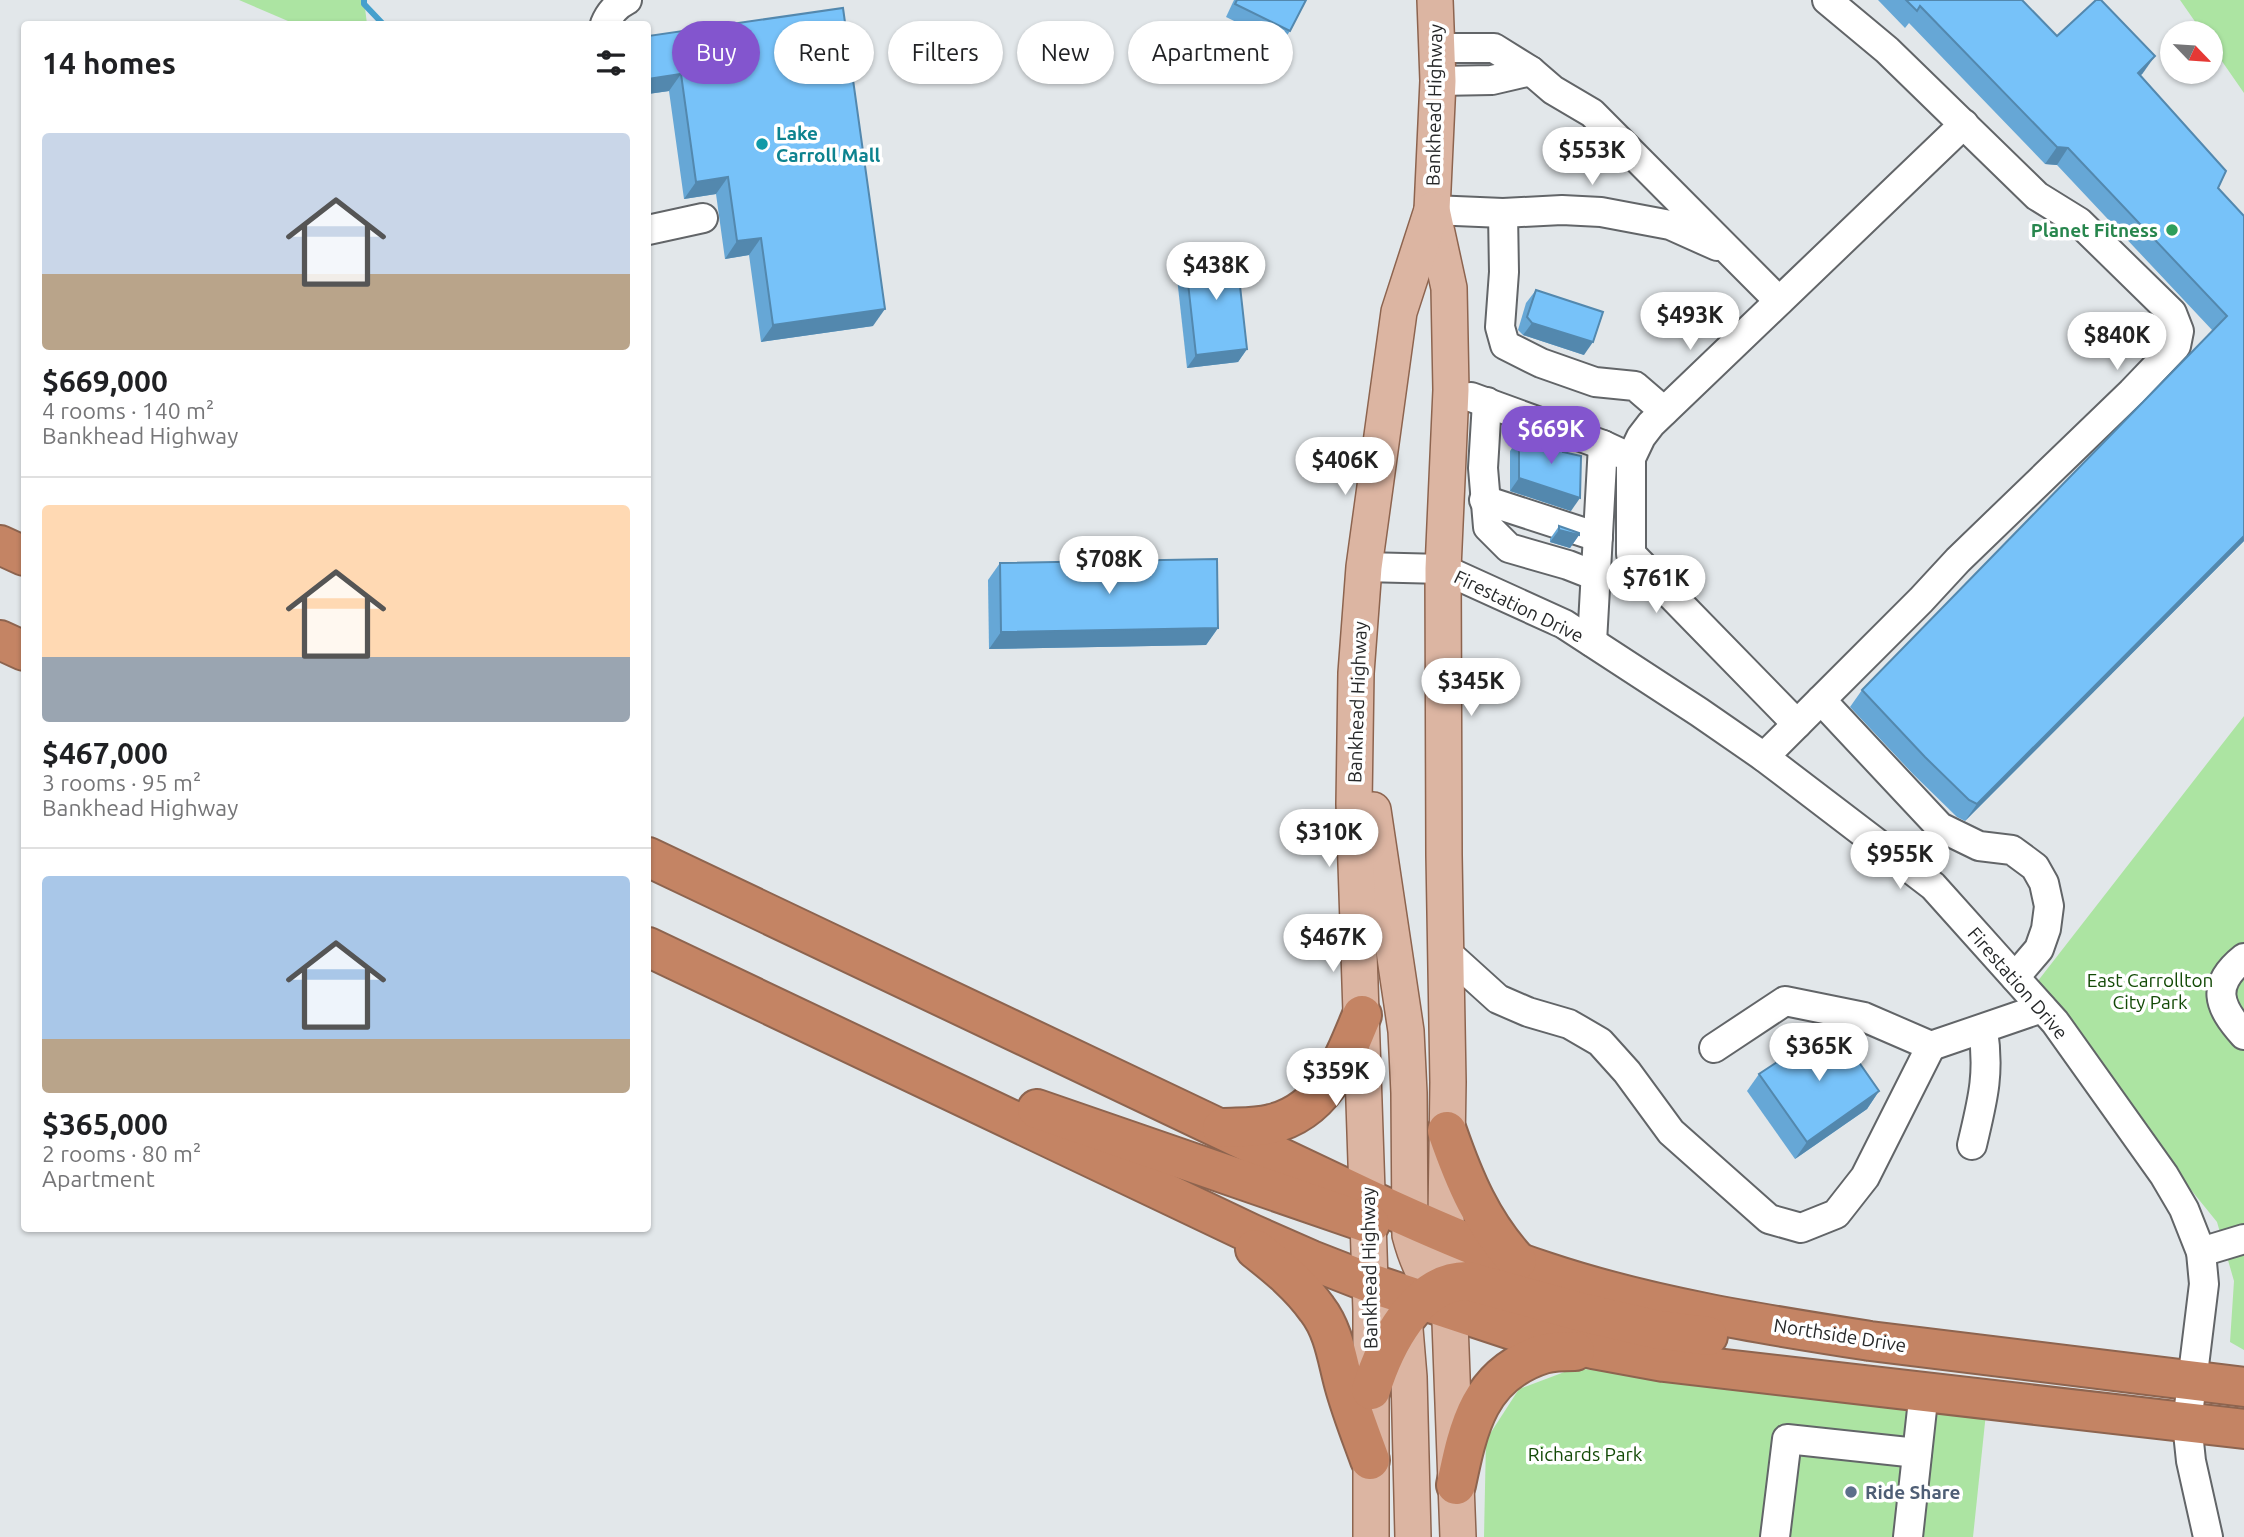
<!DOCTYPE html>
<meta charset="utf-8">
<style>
body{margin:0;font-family:Ubuntu,sans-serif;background:#f2f2f2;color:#202124;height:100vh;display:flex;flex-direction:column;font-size:26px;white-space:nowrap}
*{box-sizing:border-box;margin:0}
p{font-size:23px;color:#757577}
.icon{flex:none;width:38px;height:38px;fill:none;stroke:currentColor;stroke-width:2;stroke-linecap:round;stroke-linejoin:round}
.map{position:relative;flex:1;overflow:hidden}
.panel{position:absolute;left:21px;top:21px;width:630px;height:1211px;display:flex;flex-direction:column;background:#fff;border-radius:7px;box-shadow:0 2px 5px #0004}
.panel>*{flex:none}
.hud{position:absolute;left:672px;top:21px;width:665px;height:63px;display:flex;gap:14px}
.needle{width:46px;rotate:115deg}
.tools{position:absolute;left:2160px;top:21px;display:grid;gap:14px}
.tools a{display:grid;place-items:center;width:63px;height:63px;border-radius:50%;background:#fff;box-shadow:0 2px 5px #0004;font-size:35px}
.price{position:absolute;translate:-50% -60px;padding:0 16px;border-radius:24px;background:#fff;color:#222;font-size:23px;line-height:46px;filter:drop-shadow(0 2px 4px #0008)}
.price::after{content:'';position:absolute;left:50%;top:42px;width:21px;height:16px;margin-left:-10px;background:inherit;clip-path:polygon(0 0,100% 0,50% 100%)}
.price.active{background:#8355ce;color:#fff}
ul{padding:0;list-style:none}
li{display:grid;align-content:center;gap:14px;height:371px;padding:0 21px}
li+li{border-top:2px solid #e0e0e0}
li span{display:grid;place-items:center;height:217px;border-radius:7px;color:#555}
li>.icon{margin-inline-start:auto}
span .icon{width:126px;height:126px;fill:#fffc;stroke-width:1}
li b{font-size:30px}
h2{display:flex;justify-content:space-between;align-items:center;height:84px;padding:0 21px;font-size:30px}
.pill{padding:0 24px;border-radius:32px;background:#fff;box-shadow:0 2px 5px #0004;font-size:24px;line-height:63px}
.pill.active{background:#8355ce;color:#fff}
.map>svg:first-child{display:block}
</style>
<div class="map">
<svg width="2244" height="1537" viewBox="0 0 2244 1537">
<rect width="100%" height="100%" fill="#e2e7ea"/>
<g fill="#ace4a2">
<polygon points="239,0 364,0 367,24 295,24"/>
<polygon points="2180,0 2244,0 2244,93 2210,44 2210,33 2203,33"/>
<polygon points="2244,716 2244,1350 2230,1342 2234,1281 2217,1222 2030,991"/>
<polygon points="1575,1368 1986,1413 1973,1537 1484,1537 1486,1440 1519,1389"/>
</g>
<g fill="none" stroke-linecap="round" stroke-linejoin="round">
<polyline stroke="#45a0cd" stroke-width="6" points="364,0 364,4 383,24"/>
<g stroke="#626568" stroke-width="32">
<g id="minor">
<path d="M605,24C609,14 617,5 627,0"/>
<polyline points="1438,48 1494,48 1531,71 1553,90 1592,113 1779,301"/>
<polyline points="1438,81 1492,80 1531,71"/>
<polyline points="1432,210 1503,213 1562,210 1601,212 1670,225 1717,246"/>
<polyline points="1503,213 1504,272 1500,327 1505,345 1541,363 1595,382 1635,386 1664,411"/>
<polyline points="648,230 703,218"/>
<polyline points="1471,397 1603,445"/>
<polyline points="1487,402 1483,468 1488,527 1509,548 1568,565 1596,576"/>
<polyline points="1631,458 1631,554 1797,724"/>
<polyline points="1484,500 1598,537"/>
<polyline points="1364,567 1443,569 1564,624 1699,712 1764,757 1933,886 2055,1022 2164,1175 2184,1209 2201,1252 2204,1284 2187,1423 2191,1461 2208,1537"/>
<polyline points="1592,642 1603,445 1631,458 1641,437 1651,424 1964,124"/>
<polyline points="1821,700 1940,827 1979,846 2012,850 2035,867 2044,883 2049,906 2046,929 2039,949 2015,977"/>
<polyline points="1764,757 1921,600 1958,560 2132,392 2176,346 2179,331 2172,313 2079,222 2037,196 1887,50 1827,0"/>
<polyline points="1445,951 1498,999 1528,1012 1569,1024 1600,1042 1627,1072 1671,1132 1769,1219 1801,1228 1836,1214 1865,1177 1931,1046"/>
<path d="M2244,958C2210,985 2218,1006 2244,1035"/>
<polyline points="1714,1048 1785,1001 1864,1017 1931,1046 2042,1008"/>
<path d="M1972,1145C1982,1102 1990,1075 1983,1030"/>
<polyline points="2201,1252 2244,1239"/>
<polyline points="1775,1537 1787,1439 1917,1453"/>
<polyline points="1908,1537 1924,1391"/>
</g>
</g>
<g stroke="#8d644f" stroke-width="38">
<g id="major">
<polyline points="1435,0 1438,81 1432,210 1449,288 1451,390 1443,569 1444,855 1448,1082 1446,1215 1458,1537"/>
<path d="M1373,810L1406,1031L1409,1093L1410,1235C1419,1269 1429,1283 1449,1310"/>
<polyline points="1403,1305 1409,1377 1413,1537"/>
<polyline points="1371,1537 1371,1311 1354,804 1356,673 1364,567 1399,312 1432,210"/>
</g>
</g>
<g stroke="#8d644f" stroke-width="42">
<g id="highway">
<polyline points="0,545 24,556"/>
<polyline points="0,640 24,651"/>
<path d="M648,857L1368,1199C1426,1226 1485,1252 1546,1272C1651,1307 1761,1324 1870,1341L2244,1387"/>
<polyline points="648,947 1252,1234 1311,1260 1370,1283 1515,1331 1593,1349 1664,1362 2244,1429"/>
<polyline points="1037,1109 1370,1224"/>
<path d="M1222,1128C1238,1127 1256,1128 1271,1124C1325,1111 1343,1061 1362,1015"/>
<path d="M1447,1131C1464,1180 1482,1223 1517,1261"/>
<path d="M1255,1249C1278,1267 1300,1285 1317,1309C1334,1331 1337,1358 1344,1384C1351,1410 1361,1435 1370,1460"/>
<path d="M1371,1390C1384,1348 1416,1280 1468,1281L1581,1312L1654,1329L1708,1336"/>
<path d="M1456,1485C1468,1427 1479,1374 1543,1354C1553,1351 1565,1351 1575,1351"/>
</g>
</g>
<use href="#minor" stroke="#fff" stroke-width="28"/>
<use href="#major" stroke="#dcb5a2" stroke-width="35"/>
<use href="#highway" stroke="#c48464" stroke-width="38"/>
</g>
<g fill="#66a7d6">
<polygon points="1234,0 1306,0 1290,31 1281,44 1226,17"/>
<polygon points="1878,0 2022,0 2057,36 2143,73 2140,76 2218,188 2244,541 1965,821 1957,817 1913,774 1850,707 1862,690 2213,331 2057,165 2045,164 1909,23 1905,28"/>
<polygon points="843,8 873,326 761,342 749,255 725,259 716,194 684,199 669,91 648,94 648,36"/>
<polygon points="1185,256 1247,349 1238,362 1187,368 1176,269"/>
<polygon points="1536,290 1584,355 1523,335 1518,330 1526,303"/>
<polygon points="1558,430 1563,452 1571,511 1510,491 1510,451 1519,438 1547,447"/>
<polygon points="1559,526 1579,535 1570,548 1550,542 1550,539"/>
<polygon points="1000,563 1218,628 1206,645 989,649 988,580"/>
<polygon points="1759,1074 1879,1091 1867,1109 1795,1159 1747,1091"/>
</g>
<g fill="#5388ae">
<polygon points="2155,56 2143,73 2126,89 2138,73"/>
<polygon points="681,74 669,91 648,94 648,79"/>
<polygon points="2057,147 2068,148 2057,165 2045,164"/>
<polygon points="728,177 716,194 684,199 696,182"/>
<polygon points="761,238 749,255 725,259 737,241"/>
<polygon points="885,309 873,326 761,342 773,325"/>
<polygon points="1532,323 1593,342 1584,355 1523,335"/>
<polygon points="1247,349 1238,362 1187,368 1196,355"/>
<polygon points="1519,478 1580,498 1571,511 1510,491"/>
<polygon points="1559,530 1579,535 1570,548 1550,542"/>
<polygon points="2244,536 2244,541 1965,821 1977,804"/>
<polygon points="1218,628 1206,645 989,649 1001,632"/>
<polygon points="1879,1091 1867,1109 1795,1159 1807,1142"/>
</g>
<g fill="#77c2f9" stroke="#5388ae" stroke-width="2">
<polygon points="1237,0 1306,0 1290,31 1235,4"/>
<polygon points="1906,0 2022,0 2057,36 2096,0 2101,0 2155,56 2138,73 2226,171 2218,188 2244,216 2244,536 1977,804 1969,800 1925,757 1862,690 2227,316 2068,148 2057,147 1920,6 1917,11"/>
<polygon points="843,8 885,309 773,325 761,238 737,241 728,177 696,182 681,74 648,79 648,36"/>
<polygon points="1236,250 1247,349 1196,355 1185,256"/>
<polygon points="1536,290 1603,312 1593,342 1532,323 1527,317"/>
<polygon points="1558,430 1567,433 1563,452 1581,456 1580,498 1519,478 1519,438 1548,448"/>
<polygon points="1559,526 1579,533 1579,535 1559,530"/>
<polygon points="1217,559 1218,628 1001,632 1000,563"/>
<polygon points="1833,1025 1879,1091 1807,1142 1759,1074"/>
</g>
<circle fill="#0f9aa8" stroke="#fff" stroke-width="2.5" cx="762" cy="144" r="7"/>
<circle fill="#2e9e5b" stroke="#fff" stroke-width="2.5" cx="2172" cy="230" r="7"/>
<circle fill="#5c6f8a" stroke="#fff" stroke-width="2.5" cx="1851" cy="1492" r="7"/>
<g text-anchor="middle" stroke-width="7" stroke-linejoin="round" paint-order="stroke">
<g font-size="19" fill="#262829" stroke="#fff">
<text transform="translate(1434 105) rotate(-89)" y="7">Bankhead Highway</text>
<text transform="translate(1519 606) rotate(26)" y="7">Firestation Drive</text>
<text transform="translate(1357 702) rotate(-88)" y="7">Bankhead Highway</text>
<text transform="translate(2018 983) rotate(49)" y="7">Firestation Drive</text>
<text transform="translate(1369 1268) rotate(-91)" y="7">Bankhead Highway</text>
<text transform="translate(1840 1335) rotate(9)" y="7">Northside Drive</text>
</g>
<g font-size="19" font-weight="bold" fill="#0d838f" stroke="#fff" text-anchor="start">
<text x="776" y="140">Lake<tspan x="776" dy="22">Carroll Mall</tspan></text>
</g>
<g font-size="19" font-weight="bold" fill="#27864d" stroke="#fff" text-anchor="end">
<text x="2158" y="237">Planet Fitness</text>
</g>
<g font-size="19" fill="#134a06" stroke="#fff">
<text x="2150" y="987">East Carrollton<tspan x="2150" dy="22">City Park</tspan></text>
<text x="1585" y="1461">Richards Park</text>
</g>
<g font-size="19" font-weight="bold" fill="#4e5e75" stroke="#fff" text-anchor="start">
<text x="1865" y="1499">Ride Share</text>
</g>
</g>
</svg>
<div class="tools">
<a><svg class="needle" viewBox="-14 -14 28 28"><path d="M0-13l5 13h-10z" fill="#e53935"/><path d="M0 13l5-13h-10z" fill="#757577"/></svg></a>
</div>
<b class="price" style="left:1592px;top:187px">$553K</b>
<b class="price" style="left:1216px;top:302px">$438K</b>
<b class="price" style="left:1690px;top:352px">$493K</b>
<b class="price" style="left:2117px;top:372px">$840K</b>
<b class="price active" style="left:1551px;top:466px">$669K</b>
<b class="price" style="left:1345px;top:497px">$406K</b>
<b class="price" style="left:1109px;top:596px">$708K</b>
<b class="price" style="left:1656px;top:615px">$761K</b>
<b class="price" style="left:1471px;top:718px">$345K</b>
<b class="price" style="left:1329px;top:869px">$310K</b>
<b class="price" style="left:1900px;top:891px">$955K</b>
<b class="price" style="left:1333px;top:974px">$467K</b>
<b class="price" style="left:1819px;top:1083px">$365K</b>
<b class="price" style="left:1336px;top:1108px">$359K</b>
<div class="hud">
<a class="pill active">Buy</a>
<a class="pill">Rent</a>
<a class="pill">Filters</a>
<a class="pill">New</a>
<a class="pill">Apartment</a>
</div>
<section class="panel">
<h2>14 homes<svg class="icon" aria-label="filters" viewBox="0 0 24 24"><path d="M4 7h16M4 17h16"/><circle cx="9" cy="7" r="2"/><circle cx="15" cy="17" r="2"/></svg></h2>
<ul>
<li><span style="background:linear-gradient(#c9d6e8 65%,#b9a48a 0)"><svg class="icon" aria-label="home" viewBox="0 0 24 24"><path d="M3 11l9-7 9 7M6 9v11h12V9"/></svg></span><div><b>$669,000</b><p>4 rooms · 140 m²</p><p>Bankhead Highway</p></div></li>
<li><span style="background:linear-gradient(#ffd9b3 70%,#9aa5b1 0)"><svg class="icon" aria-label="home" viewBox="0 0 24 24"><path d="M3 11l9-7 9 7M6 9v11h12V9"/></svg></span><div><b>$467,000</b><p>3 rooms · 95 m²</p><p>Bankhead Highway</p></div></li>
<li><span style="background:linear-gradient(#a9c7e8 75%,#b9a48a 0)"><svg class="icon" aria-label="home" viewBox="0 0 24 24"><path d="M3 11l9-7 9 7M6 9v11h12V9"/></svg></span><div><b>$365,000</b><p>2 rooms · 80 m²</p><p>Apartment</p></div></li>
</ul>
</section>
</div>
